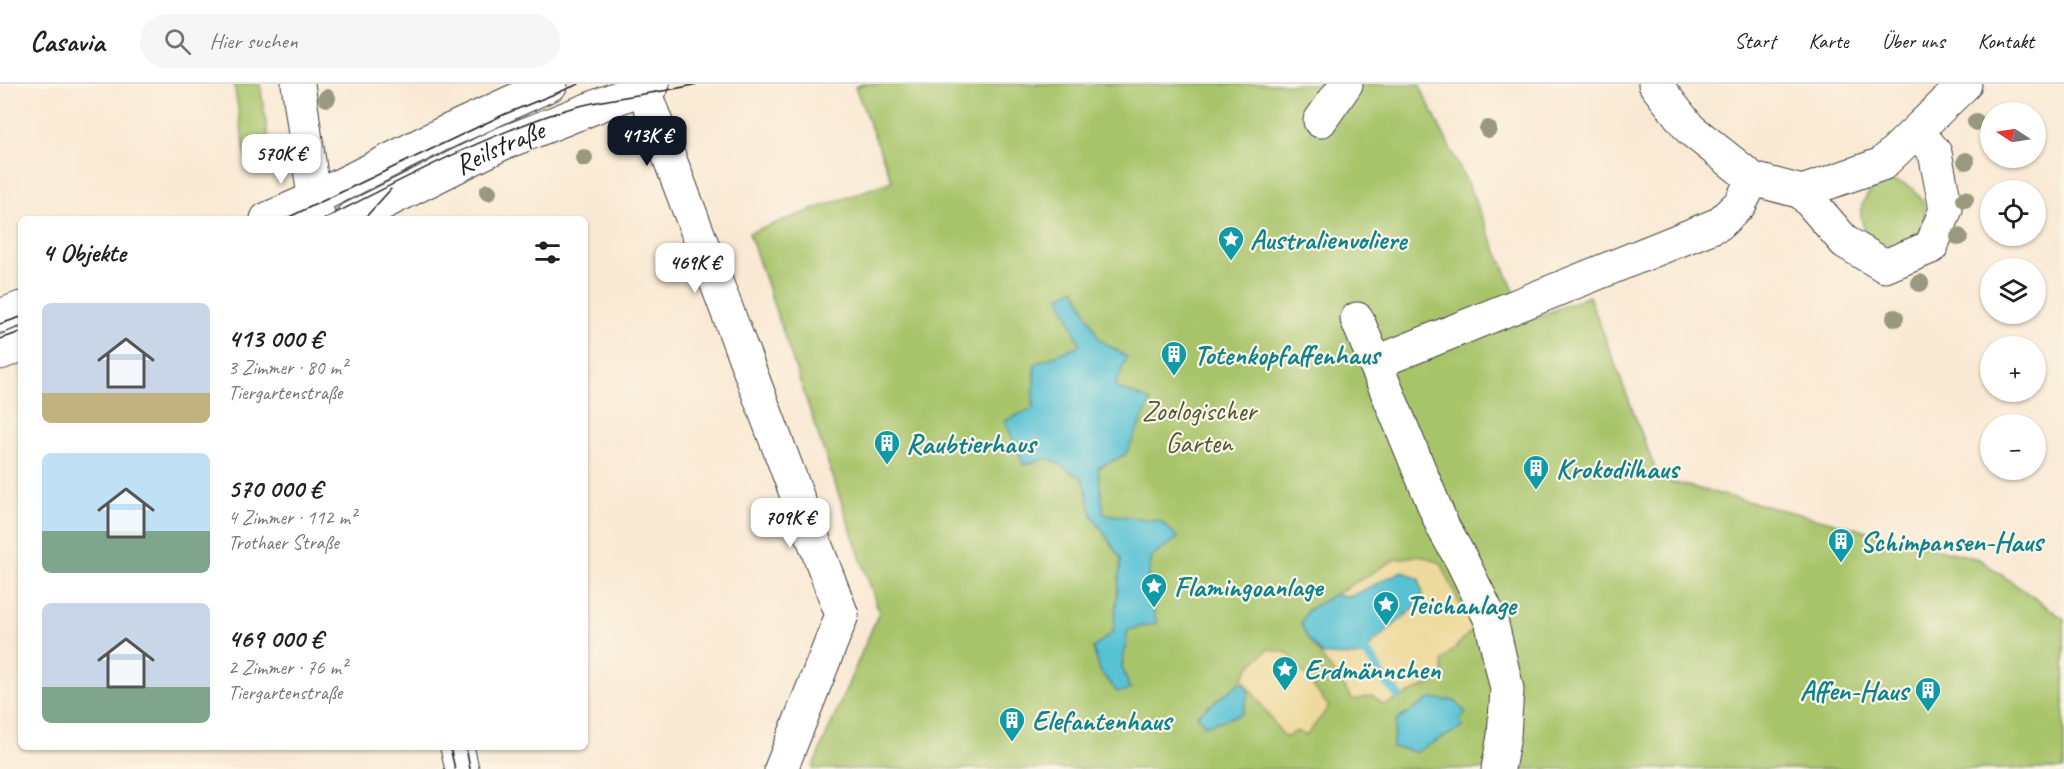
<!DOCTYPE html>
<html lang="de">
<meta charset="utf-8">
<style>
body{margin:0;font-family:Caveat,sans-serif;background:#f6f6f6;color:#202124;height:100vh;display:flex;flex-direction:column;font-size:22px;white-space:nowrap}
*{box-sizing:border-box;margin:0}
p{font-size:20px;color:#757577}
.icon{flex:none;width:33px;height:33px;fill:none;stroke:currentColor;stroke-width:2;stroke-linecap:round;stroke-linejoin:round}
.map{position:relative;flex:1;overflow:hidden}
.details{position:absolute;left:18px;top:132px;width:570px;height:534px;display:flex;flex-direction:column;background:#fff;border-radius:9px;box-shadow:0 2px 4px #0004}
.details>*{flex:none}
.needle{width:39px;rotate:282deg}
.controls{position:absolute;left:1980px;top:18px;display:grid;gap:12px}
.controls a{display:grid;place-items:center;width:66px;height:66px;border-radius:50%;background:#fff;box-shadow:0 2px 4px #0004;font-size:30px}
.price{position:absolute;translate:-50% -51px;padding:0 14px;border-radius:12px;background:#fff;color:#222;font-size:20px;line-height:39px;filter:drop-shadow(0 2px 3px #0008)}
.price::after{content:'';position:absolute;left:50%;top:36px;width:18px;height:14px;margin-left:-9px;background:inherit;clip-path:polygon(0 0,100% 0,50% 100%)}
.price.active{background:#111827;color:#fff}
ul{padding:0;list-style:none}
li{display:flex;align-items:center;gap:18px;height:150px;padding:0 24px}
li span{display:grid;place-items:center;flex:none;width:168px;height:120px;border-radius:9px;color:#555}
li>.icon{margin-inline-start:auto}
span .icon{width:72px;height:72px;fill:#fffc;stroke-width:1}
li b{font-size:26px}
h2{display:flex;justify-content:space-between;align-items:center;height:72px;padding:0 24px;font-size:26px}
header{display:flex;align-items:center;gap:36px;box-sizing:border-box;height:84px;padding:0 30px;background:#fff;border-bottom:2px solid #e0e0e0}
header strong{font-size:28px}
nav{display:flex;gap:33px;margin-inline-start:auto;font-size:21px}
.search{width:420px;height:54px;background:#f6f6f6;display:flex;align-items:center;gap:15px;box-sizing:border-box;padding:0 21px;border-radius:33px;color:#757577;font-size:22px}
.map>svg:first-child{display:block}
</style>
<header>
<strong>Casavia</strong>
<div class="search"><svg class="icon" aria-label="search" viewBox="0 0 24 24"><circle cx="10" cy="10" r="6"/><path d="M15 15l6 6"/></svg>Hier suchen</div>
<nav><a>Start</a><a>Karte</a><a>Über uns</a><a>Kontakt</a></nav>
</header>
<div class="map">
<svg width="2064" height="685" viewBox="0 0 2064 685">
<rect width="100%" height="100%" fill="#fcf5e5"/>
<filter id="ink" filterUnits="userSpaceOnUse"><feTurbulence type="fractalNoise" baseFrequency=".0167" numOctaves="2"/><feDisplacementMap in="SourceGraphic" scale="12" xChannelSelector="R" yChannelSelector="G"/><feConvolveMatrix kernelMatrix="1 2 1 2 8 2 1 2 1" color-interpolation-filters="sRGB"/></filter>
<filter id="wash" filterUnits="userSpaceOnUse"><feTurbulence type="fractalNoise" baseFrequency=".008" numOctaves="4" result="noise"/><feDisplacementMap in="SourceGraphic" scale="24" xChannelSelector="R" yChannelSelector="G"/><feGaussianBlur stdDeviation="1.35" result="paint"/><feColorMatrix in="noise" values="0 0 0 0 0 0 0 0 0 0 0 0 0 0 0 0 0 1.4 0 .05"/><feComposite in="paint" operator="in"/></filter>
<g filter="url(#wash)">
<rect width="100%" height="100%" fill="#f9e9d4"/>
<g fill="#a7c46b" stroke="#627044" stroke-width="1.5">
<polygon points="234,0 260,0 271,71 263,81 248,86"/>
<polygon points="863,0 1419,0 1469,103 1527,237 1589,212 1659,395 1979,475 2064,535 2064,685 812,685 879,528 749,149 892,97 855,3"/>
<circle cx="1893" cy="130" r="32"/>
</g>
<g fill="#eeda9e" stroke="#857b5d" stroke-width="1.5">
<polygon points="1420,471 1441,479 1472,546 1442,577 1444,594 1384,621 1372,612 1353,616 1307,553 1301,539 1308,526 1394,476"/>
<polygon points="1269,565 1288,569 1329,623 1306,652 1297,647 1285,654 1242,594 1249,583"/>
</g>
<g fill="#59c2d5" stroke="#3a6f78" stroke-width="1.5">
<polygon points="1075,204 1099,255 1127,273 1115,303 1151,317 1126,370 1098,384 1104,430 1161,437 1178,454 1152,473 1146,504 1157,539 1128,546 1122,582 1130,606 1117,608 1100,587 1093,564 1113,548 1121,475 1092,431 1083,395 1049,374 1024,381 1005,337 1033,324 1035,280 1080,261 1060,212"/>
<polygon points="1402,487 1419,495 1423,511 1413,525 1374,558 1362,572 1322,571 1307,553 1301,539 1308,526 1333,511 1352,512"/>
<polygon points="1241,598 1249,607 1242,630 1205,642 1197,631"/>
<polygon points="1431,614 1455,617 1466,629 1460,635 1463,643 1416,668 1392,663 1397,636"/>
</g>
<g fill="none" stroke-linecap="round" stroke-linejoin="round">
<polyline stroke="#59c2d5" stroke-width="10" points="1366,569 1374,578 1379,590 1398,611"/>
</g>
</g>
<g filter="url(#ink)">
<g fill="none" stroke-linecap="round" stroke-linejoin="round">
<g stroke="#3d3b38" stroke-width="35">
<g id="minor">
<polyline points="298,0 315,120 319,135"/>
<polyline points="1655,0 1690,45 1753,95 1802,108"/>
<polyline points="643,4 842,531 781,685"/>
<polyline points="1320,37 1346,0"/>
<polyline points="1802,108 1845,158 1885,182 1931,163 1946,125 1935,69 1918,48"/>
<polyline points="1802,108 1882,80 1965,0"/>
<polyline points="1357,235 1443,443 1462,477 1491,536 1507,605 1504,652 1498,685"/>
<polyline points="1375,279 1719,140 1740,120 1753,95"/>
<polyline points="457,663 462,685"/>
</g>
</g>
<g stroke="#3d3b38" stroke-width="35">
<g id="major">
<polyline points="267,135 315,114 442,50 551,0"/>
<path id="s1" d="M351,135L499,61L653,0"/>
<polyline points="0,232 21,224"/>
<polyline points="0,269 21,261"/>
</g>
</g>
<use href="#minor" stroke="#fff" stroke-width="33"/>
<use href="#major" stroke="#fff" stroke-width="33"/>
<g stroke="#1c1c1c" stroke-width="1.5">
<polyline points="285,135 505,30 579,0"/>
<path d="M324,135C401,96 479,54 562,27C605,13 653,11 697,0"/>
<polyline points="364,135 391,105"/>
<polyline points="0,240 21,233"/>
<polyline points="0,255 21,248"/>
<polyline points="450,663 455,685"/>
<polyline points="466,663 470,685"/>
</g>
</g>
<g fill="#9a997e">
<circle cx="327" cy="14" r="9"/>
<circle cx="1976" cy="38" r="9"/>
<circle cx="1488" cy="45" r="9"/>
<circle cx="584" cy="74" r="9"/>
<circle cx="1966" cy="77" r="9"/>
<circle cx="488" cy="108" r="9"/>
<circle cx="1965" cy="115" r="9"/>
<circle cx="1959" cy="153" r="9"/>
<circle cx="1920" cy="199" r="9"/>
<circle cx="1895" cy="234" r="9"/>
</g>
</g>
<defs>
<g id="sight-pin" transform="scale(1.35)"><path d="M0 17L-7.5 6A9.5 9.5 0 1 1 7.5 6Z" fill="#0f9aa8" stroke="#fcf5e5"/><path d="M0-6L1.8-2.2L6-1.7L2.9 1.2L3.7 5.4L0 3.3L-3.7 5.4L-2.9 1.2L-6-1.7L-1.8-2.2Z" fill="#fff"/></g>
<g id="building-pin" transform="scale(1.35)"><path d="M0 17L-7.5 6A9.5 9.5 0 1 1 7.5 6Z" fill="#0f9aa8" stroke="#fcf5e5"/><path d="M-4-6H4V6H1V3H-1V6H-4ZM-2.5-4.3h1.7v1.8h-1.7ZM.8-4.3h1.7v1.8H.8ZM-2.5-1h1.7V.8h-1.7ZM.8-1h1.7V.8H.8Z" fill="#fff"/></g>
</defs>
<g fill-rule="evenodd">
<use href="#sight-pin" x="1231" y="155"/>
<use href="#building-pin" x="1174" y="270"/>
<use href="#building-pin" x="887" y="359"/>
<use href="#building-pin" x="1536" y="384"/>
<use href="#building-pin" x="1841" y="457"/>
<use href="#sight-pin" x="1154" y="502"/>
<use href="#sight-pin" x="1386" y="520"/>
<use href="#sight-pin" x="1285" y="585"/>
<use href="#building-pin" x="1928" y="606"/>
<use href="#building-pin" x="1012" y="636"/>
</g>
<g text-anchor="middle" stroke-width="4.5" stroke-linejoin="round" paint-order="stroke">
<g font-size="28" fill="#1c1c1c" stroke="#fcf5e5">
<text dy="10" stroke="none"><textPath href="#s1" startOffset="165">Reilstraße</textPath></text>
</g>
<g font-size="28" font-weight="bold" fill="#0d838f" stroke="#fcf5e5" text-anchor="start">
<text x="1250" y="165">Australienvoliere</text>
<text x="1194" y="280">Totenkopfaffenhaus</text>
<text x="906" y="369">Raubtierhaus</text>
<text x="1556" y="394">Krokodilhaus</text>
<text x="1860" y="467">Schimpansen-Haus</text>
<text x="1174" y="512">Flamingoanlage</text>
<text x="1406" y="530">Teichanlage</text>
<text x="1304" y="595">Erdmännchen</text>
<text x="1908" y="616" text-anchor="end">Affen-Haus</text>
<text x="1032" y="646">Elefantenhaus</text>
</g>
<g font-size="28" fill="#4d5738" stroke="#fcf5e5">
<text x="1199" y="336">Zoologischer<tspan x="1199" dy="32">Garten</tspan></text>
</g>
</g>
</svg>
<div class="controls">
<a><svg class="needle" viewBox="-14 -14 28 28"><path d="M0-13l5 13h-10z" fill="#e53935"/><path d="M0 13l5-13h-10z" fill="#757577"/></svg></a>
<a><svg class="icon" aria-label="locate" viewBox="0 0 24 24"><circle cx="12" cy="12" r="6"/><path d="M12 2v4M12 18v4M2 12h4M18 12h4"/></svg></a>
<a><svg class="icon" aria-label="layers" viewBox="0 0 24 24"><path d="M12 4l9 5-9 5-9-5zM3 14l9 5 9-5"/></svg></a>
<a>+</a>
<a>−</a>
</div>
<b class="price active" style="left:647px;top:83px">413K €</b>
<b class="price" style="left:281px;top:101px">570K €</b>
<b class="price" style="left:695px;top:210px">469K €</b>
<b class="price" style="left:790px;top:465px">709K €</b>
<section class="details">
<h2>4 Objekte<svg class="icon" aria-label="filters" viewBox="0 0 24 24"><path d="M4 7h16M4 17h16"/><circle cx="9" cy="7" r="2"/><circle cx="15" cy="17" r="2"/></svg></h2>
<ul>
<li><span style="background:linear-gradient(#c9d6e8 75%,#c2b280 0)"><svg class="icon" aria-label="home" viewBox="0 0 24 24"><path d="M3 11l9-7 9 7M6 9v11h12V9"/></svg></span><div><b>413 000 €</b><p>3 Zimmer · 80 m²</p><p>Tiergartenstraße</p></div></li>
<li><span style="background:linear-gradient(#bfe0f5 65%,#7fa58c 0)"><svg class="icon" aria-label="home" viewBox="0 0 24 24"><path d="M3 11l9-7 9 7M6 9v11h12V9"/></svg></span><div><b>570 000 €</b><p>4 Zimmer · 112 m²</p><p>Trothaer Straße</p></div></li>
<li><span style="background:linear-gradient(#c9d6e8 70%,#7fa58c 0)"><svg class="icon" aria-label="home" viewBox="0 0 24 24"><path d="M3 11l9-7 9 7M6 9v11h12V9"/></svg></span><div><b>469 000 €</b><p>2 Zimmer · 76 m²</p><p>Tiergartenstraße</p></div></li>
</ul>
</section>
</div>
